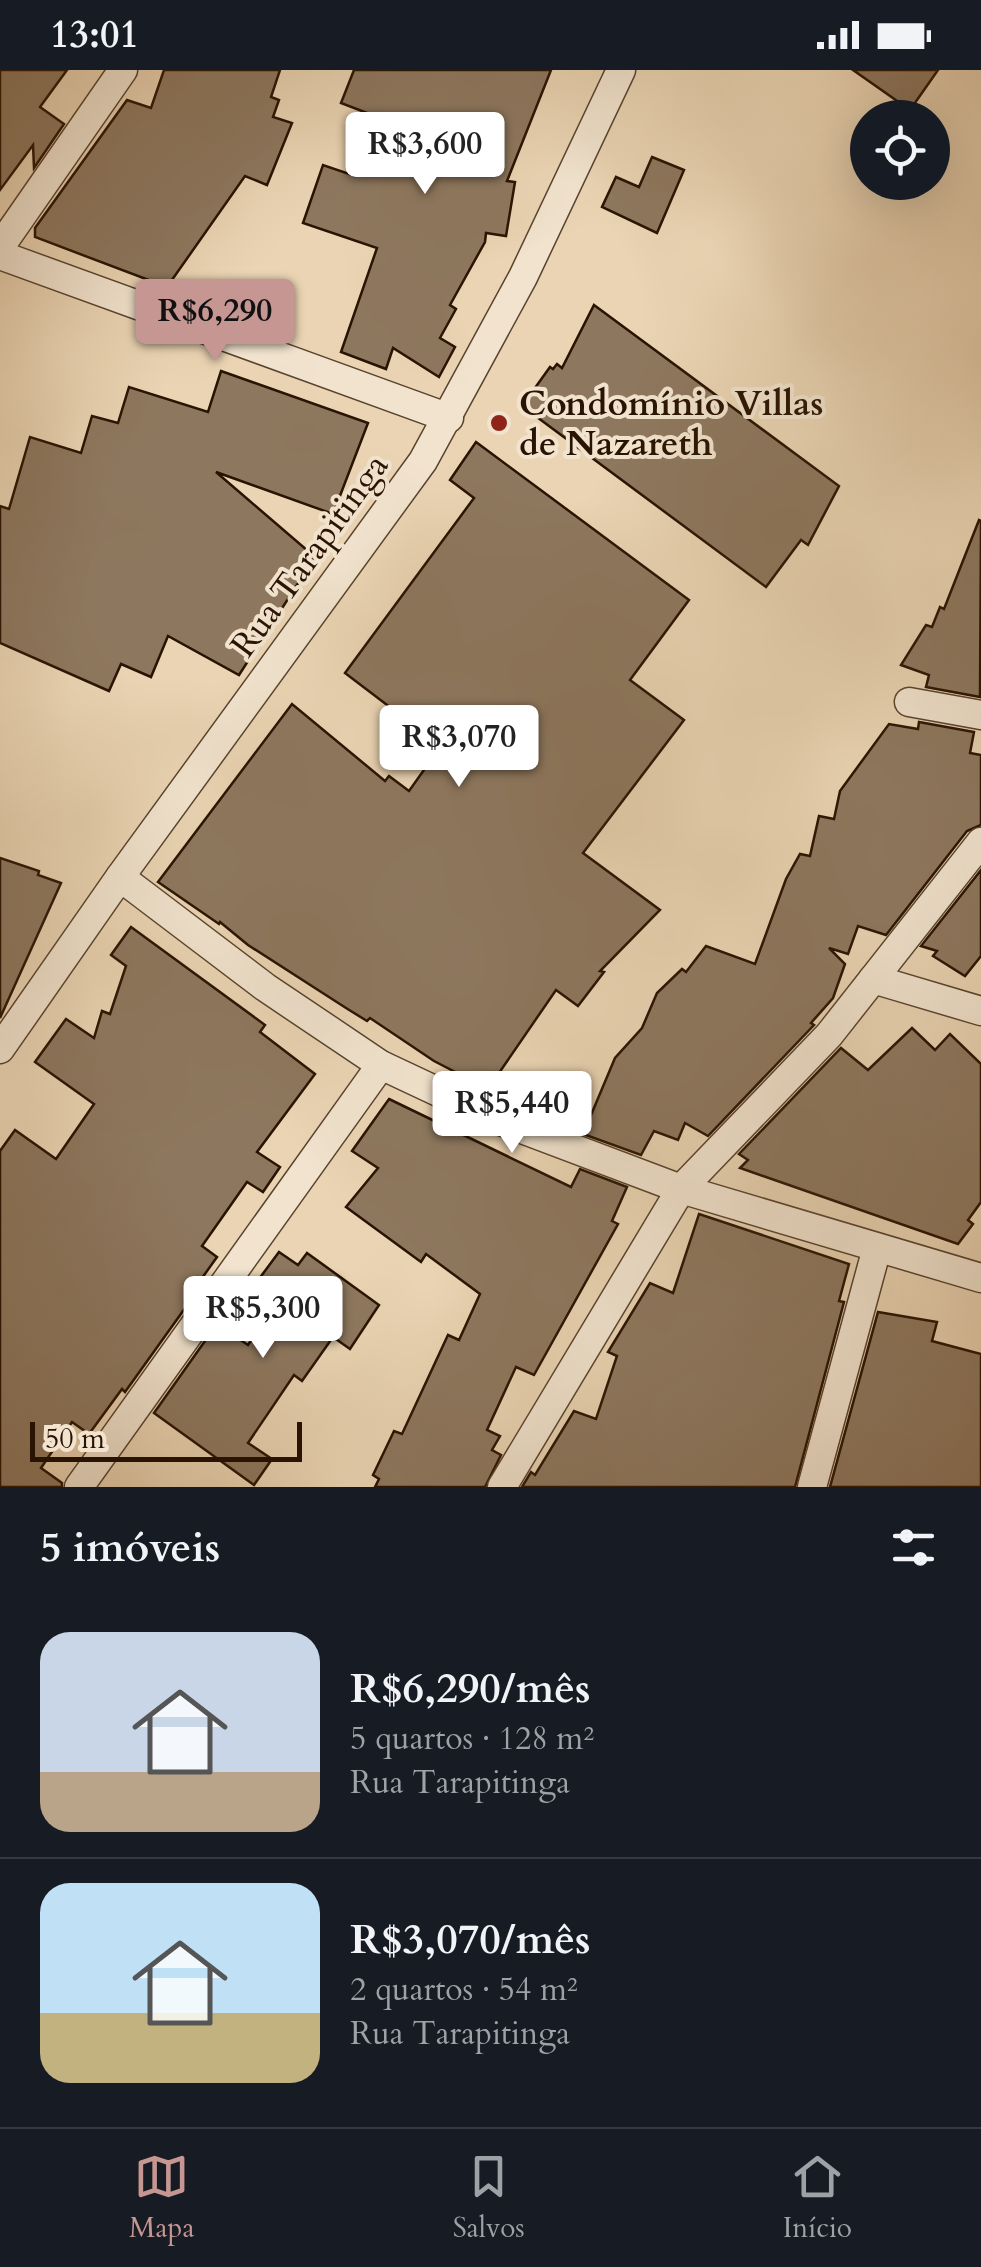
<!DOCTYPE html>
<html lang="pt">
<meta charset="utf-8">
<style>
body{margin:0;font-family:Cardo,serif;background:#242831;color:#f1f3f6;height:100vh;display:flex;flex-direction:column;font-size:38px;white-space:nowrap}
*{box-sizing:border-box;margin:0}
p{font-size:32px;color:#9ea1a6}
.icon{flex:none;width:55px;height:55px;fill:none;stroke:currentColor;stroke-width:2;stroke-linecap:round;stroke-linejoin:round}
.map{position:relative;height:1417px;overflow:hidden}
.side{display:flex;flex-direction:column;background:#171b24;flex:1}
.side>*{flex:none}
.buttons{position:absolute;left:850px;top:30px;display:grid;gap:20px}
.buttons a{display:grid;place-items:center;width:100px;height:100px;border-radius:50%;background:#171b24;box-shadow:0 10px 40px #0002;font-size:50px}
.scale{position:absolute;left:30px;bottom:25px;width:272px;box-sizing:border-box;padding-left:10px;border:5px solid #291302;border-top:0;font-size:28px;line-height:35px;white-space:nowrap;color:#291302;-webkit-text-stroke:8px #f1e3ce;paint-order:stroke}
.price{position:absolute;translate:-50% -85px;padding:0 22px;border-radius:10px;background:#fff;color:#222;font-size:32px;line-height:65px;filter:drop-shadow(0 2px 5px #0008)}
.price::after{content:'';position:absolute;left:50%;top:60px;width:30px;height:22px;margin-left:-15px;background:inherit;clip-path:polygon(0 0,100% 0,50% 100%)}
.price.active{background:#c59692;color:#111}
ul{padding:0;list-style:none}
li{display:flex;align-items:center;gap:30px;height:250px;padding:0 40px}
li+li{border-top:2px solid #363941}
li span{display:grid;place-items:center;flex:none;width:280px;height:200px;border-radius:30px;color:#555}
li>.icon{margin-inline-start:auto}
span .icon{width:120px;height:120px;fill:#fffc;stroke-width:1}
li b{font-size:42px}
h2{display:flex;justify-content:space-between;align-items:center;height:120px;padding:0 40px;font-size:42px}
.status{display:flex;justify-content:space-between;align-items:center;height:70px;padding:0 50px;background:#171b24;direction:ltr}
.status svg{height:28px;fill:currentColor}
.tabs{display:flex;justify-content:space-around;align-items:center;height:140px;border-top:2px solid #363941;background:#171b24;font-size:28px;color:#9ea1a6}
.tabs a{display:grid;justify-items:center;gap:5px}
.tabs .active{color:#c59692}
.map>svg:first-child{display:block}
</style>
<div class="status"><b>13:01</b><svg viewBox="0 0 49 12"><path d="M0 12V9h3v3zM5 12V6h3v6zM10 12V3h3v9zM15 12V0h3v12zM26 1h20v11H26zM47 4h2v5h-2z"/></svg></div>
<div class="map">
<svg width="981" height="1417" viewBox="0 0 981 1417">
<rect width="100%" height="100%" fill="#ead4b3"/>
<filter id="stains"><feTurbulence type="fractalNoise" baseFrequency=".002" numOctaves="4"/><feColorMatrix values="0 0 0 0 .2 0 0 0 0 .09 0 0 0 0 .02 0 0 0 .5 -.17"/></filter>
<radialGradient id="worn" r=".72"><stop offset=".6" stop-color="#630" stop-opacity="0"/><stop offset="1" stop-color="#630" stop-opacity=".3"/></radialGradient>
<g fill="#8d775e" stroke="#291302" stroke-width="2.5">
<polygon points="0,0 67,0 40,37 64,54 34,98 33,75 0,120"/>
<polygon points="164,0 280,0 271,27 279,30 273,47 292,53 267,115 245,106 167,217 35,167 35,158 127,30 151,38"/>
<polygon points="354,0 551,0 507,111 515,112 506,166 486,163 485,172 450,235 456,239 440,268 455,277 439,307 393,278 386,299 341,282 377,178 303,153 323,95 355,106 375,46 341,33"/>
<polygon points="853,0 938,0 910,40"/>
<polygon points="652,87 684,100 657,163 602,137 616,107 639,117"/>
<polygon points="594,235 839,416 808,475 801,470 766,517 522,336 550,297 553,299 557,294 562,298"/>
<polygon points="221,301 368,353 333,444 216,402 315,487 239,605 168,566 151,607 121,594 109,621 0,573 0,436 9,439 30,367 81,383 92,346 118,353 129,317 208,342"/>
<polygon points="476,372 689,530 630,610 684,650 583,783 660,840 600,901 604,902 578,936 556,920 488,1019 434,991 370,948 367,951 346,938 248,875 220,852 219,854 158,812 292,634 385,711 389,706 409,721 441,676 345,603 474,428 450,410"/>
<polygon points="979,450 981,451 980,627 926,617 929,605 901,595 926,555 932,557 940,537 944,539"/>
<polygon points="919,652 974,662 970,683 981,685 981,755 967,761 886,865 858,856 848,884 829,878 845,894 833,928 811,953 814,955 708,1066 685,1053 678,1070 654,1061 641,1085 583,1064 615,988 642,958 657,923 682,899 686,902 706,876 755,894 786,809 800,784 810,786 819,746 834,749 840,721 889,654 918,659"/>
<polygon points="0,788 39,801 38,805 61,813 0,948"/>
<polygon points="981,800 981,886 965,906 933,886 937,881 921,876"/>
<polygon points="131,857 265,955 260,962 315,1004 257,1082 280,1097 263,1122 247,1112 202,1176 217,1187 185,1232 188,1234 125,1322 122,1319 89,1364 72,1352 41,1398 62,1413 62,1417 0,1417 0,1081 15,1060 56,1089 94,1034 35,992 66,949 94,968 102,941 110,944 126,896 111,885"/>
<polygon points="912,958 935,980 950,964 981,994 981,1132 968,1150 973,1154 958,1174 740,1098 748,1090 739,1084 841,978 868,1000"/>
<polygon points="389,1029 571,1117 580,1099 627,1117 612,1151 618,1154 534,1305 516,1297 487,1360 500,1366 492,1380 501,1385 485,1417 375,1417 379,1409 373,1405 394,1361 402,1364 448,1265 459,1270 480,1224 426,1184 421,1192 346,1137 378,1098 352,1081"/>
<polygon points="699,1144 849,1194 839,1231 844,1232 795,1417 522,1417 531,1402 535,1405 574,1341 596,1349 617,1286 608,1282 650,1213 673,1223"/>
<polygon points="279,1182 298,1195 307,1183 379,1235 350,1279 333,1267 302,1311 294,1305 248,1373 272,1389 254,1415 154,1343 217,1254 248,1275 278,1229 256,1213"/>
<polygon points="878,1242 937,1252 932,1271 981,1284 981,1417 830,1417"/>
</g>
<g fill="none" stroke-linecap="round" stroke-linejoin="round">
<g stroke="#59432e" stroke-width="31">
<g id="street">
<polyline points="0,177 123,0"/>
<polyline points="0,185 449,348"/>
<polyline points="909,632 981,645"/>
<polyline points="120,807 265,917 381,995 498,1050 681,1119 981,1208"/>
<polyline points="873,909 981,941"/>
<polyline points="0,979 120,807 423,391 523,207 621,0"/>
<polyline points="79,1417 381,995"/>
<polyline points="502,1417 681,1119 829,965 981,772"/>
<polyline points="812,1417 877,1178"/>
</g>
</g>
<use href="#street" stroke="#f1e3ce" stroke-width="28"/>
</g>
<circle fill="#8f2418" stroke="#f1e3ce" stroke-width="4" cx="499" cy="353" r="10"/>
<g text-anchor="middle" stroke-width="8" stroke-linejoin="round" paint-order="stroke">
<g font-size="35" font-weight="bold" fill="#291302" stroke="#f1e3ce" text-anchor="start">
<text x="519" y="345">Condomínio Villas<tspan x="519" dy="40">de Nazareth</tspan></text>
</g>
<g font-size="35" fill="#291302" stroke="#f1e3ce">
<text transform="translate(309 485) rotate(-54)" y="12">Rua Tarapitinga</text>
</g>
</g>
<rect width="100%" height="100%" filter="url(#stains)"/>
<rect width="100%" height="100%" fill="url(#worn)"/>
</svg>
<div class="buttons">
<a><svg class="icon" aria-label="locate" viewBox="0 0 24 24"><circle cx="12" cy="12" r="6"/><path d="M12 2v4M12 18v4M2 12h4M18 12h4"/></svg></a>
</div>
<div class="scale">50 m</div>
<b class="price" style="left:425px;top:127px">R$3,600</b>
<b class="price active" style="left:215px;top:294px">R$6,290</b>
<b class="price" style="left:459px;top:720px">R$3,070</b>
<b class="price" style="left:512px;top:1086px">R$5,440</b>
<b class="price" style="left:263px;top:1291px">R$5,300</b>
</div>
<section class="side">
<h2>5 imóveis<svg class="icon" aria-label="filters" viewBox="0 0 24 24"><path d="M4 7h16M4 17h16"/><circle cx="9" cy="7" r="2"/><circle cx="15" cy="17" r="2"/></svg></h2>
<ul>
<li><span style="background:linear-gradient(#c9d6e8 70%,#b9a48a 0)"><svg class="icon" aria-label="home" viewBox="0 0 24 24"><path d="M3 11l9-7 9 7M6 9v11h12V9"/></svg></span><div><b>R$6,290/mês</b><p>5 quartos · 128 m²</p><p>Rua Tarapitinga</p></div></li>
<li><span style="background:linear-gradient(#bfe0f5 65%,#c2b280 0)"><svg class="icon" aria-label="home" viewBox="0 0 24 24"><path d="M3 11l9-7 9 7M6 9v11h12V9"/></svg></span><div><b>R$3,070/mês</b><p>2 quartos · 54 m²</p><p>Rua Tarapitinga</p></div></li>
</ul>
</section>
<nav class="tabs">
<a class="active"><svg class="icon" aria-label="map" viewBox="0 0 24 24"><path d="M3 6l6-2 6 2 6-2v14l-6 2-6-2-6 2zM9 4v14M15 6v14"/></svg>Mapa</a>
<a><svg class="icon" aria-label="saved" viewBox="0 0 24 24"><path d="M7 4h10v16l-5-4-5 4z"/></svg>Salvos</a>
<a><svg class="icon" aria-label="home" viewBox="0 0 24 24"><path d="M3 11l9-7 9 7M6 9v11h12V9"/></svg>Início</a>
</nav>
